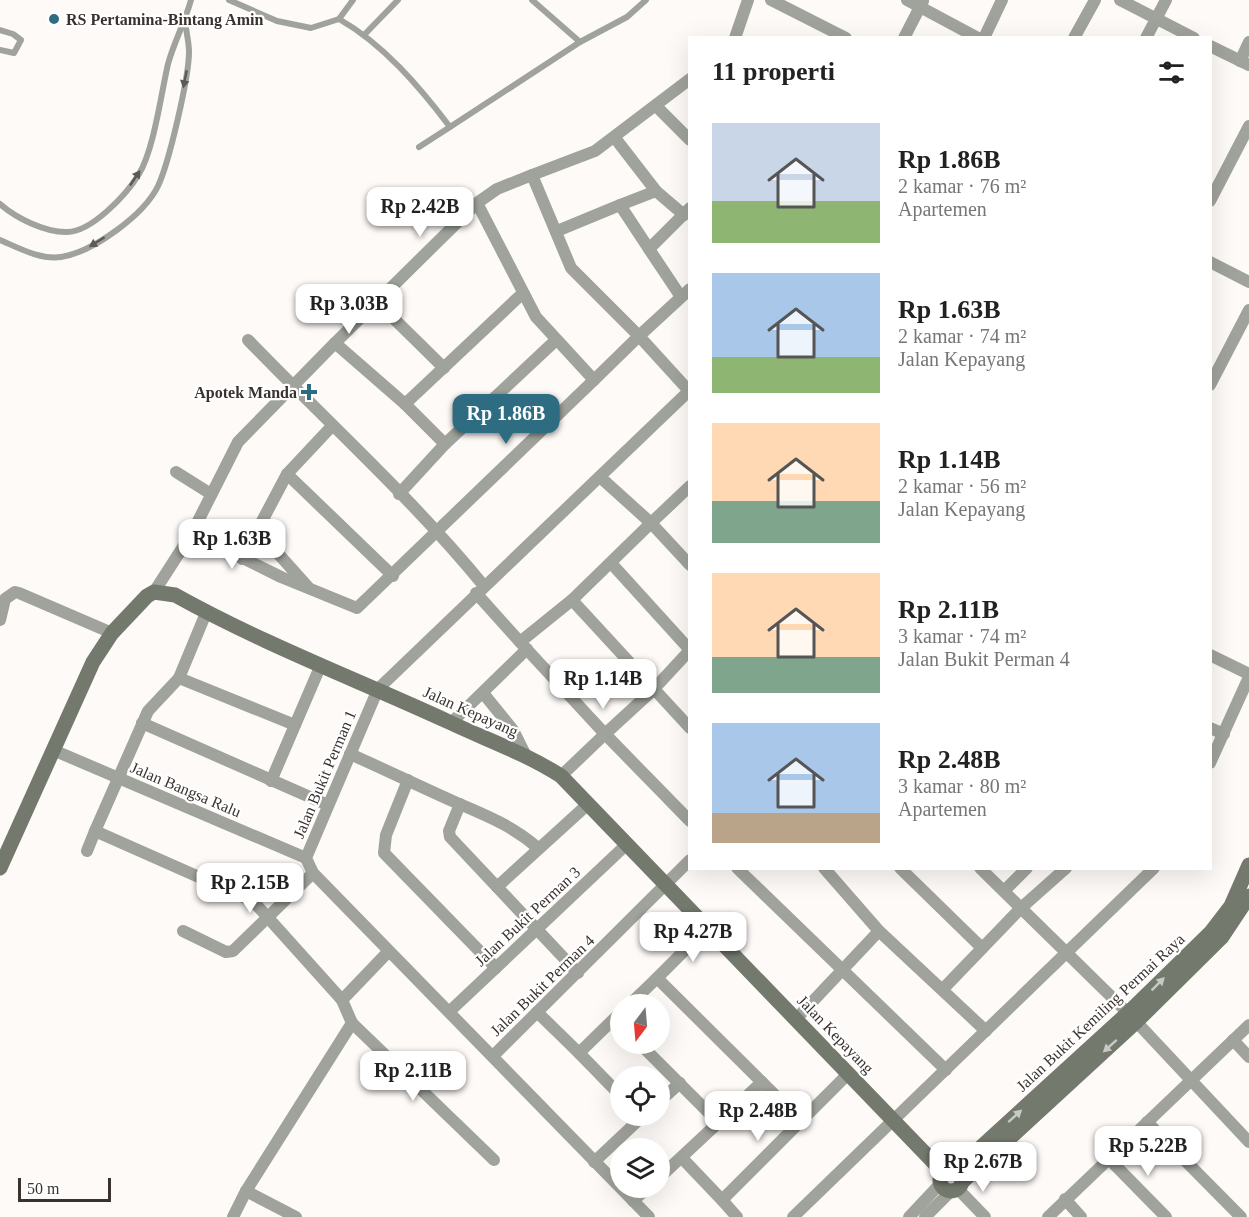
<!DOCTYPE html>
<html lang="id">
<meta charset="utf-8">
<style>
body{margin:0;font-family:Georgia,serif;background:#f2f2f2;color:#222;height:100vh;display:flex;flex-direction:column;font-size:22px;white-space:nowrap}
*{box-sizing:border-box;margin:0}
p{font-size:20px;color:#767676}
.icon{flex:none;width:33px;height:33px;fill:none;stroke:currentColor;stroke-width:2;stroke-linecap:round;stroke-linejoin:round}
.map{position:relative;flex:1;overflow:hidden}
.drawer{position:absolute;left:688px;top:36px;width:524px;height:834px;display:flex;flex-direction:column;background:#fff;border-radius:0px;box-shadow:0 6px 24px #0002}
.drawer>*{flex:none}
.needle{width:39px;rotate:196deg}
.fabs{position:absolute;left:610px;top:994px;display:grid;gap:12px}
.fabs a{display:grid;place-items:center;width:60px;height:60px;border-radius:50%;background:#fff;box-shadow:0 6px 24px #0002;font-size:30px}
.scale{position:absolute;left:18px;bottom:15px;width:93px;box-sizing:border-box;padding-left:6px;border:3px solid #3a322f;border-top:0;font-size:16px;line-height:21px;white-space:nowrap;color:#3a322f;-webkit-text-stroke:4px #fff;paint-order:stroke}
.price{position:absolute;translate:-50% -51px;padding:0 14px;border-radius:12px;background:#fff;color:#222;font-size:20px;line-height:39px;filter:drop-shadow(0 2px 3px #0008)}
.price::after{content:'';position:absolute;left:50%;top:36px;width:18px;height:14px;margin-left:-9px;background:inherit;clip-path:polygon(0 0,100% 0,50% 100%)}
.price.current{background:#2d6c81;color:#fff}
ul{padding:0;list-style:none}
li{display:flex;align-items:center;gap:18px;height:150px;padding:0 24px}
li span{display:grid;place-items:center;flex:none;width:168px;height:120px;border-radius:0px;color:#555}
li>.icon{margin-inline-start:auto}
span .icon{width:72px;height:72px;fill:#fffc;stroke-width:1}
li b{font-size:26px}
h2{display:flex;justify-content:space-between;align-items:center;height:72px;padding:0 24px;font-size:26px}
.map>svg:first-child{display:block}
</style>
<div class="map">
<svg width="1249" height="1217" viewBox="0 0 1249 1217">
<rect width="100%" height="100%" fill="#fefaf8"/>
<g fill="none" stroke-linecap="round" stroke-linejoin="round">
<g stroke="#9fa39b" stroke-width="6">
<path d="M229,0L277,21L311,28L339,19C383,44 419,86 450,127L580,42L532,0"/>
<polyline points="339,19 353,0"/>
<polyline points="0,30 13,34 21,40 14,53 0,50"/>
<polyline points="365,34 398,0"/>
<polyline points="580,42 627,17 646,0"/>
<polyline points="419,147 450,127"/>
<path d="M0,204C16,218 44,232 66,232C91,233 127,194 139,174C154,149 161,94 168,64C174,42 185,22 191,0"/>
<path d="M0,240C19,248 40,260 61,257C93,252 144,215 158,186C169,163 189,77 189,52C189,42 186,31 185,21"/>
</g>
<g stroke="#9fa39b" stroke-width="12">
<polyline points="771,0 846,38"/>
<polyline points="907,0 978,38"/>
<polyline points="1120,0 1194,38"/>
<polyline points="735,38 748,0"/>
<polyline points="904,38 923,1"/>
<polyline points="984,38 1002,0"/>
<polyline points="1074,38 1095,0"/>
<polyline points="1146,38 1166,0"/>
<polyline points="1210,46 1249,65"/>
<polyline points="1240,61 1249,42"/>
<polyline points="690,79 595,151 532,175 571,268 639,336 690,289"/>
<polyline points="656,106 690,140"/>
<polyline points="615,138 656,191 620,205"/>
<polyline points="656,191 684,215"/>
<polyline points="1210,201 1249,126"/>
<polyline points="477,203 536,317 594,380 639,336 690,392"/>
<polyline points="557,231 620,205 649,249"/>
<polyline points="1210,262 1249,282"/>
<polyline points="681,297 649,249 690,208"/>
<polyline points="377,302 444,368"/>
<path d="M248,340C327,422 412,498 484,586"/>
<polyline points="335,343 477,203 497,189 532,175"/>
<polyline points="1210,385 1249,310"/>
<polyline points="405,404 335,343 238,442 192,533 281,577 357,608 594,380"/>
<polyline points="332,426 287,474 393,576"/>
<polyline points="445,444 405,404 523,293"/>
<polyline points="176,472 211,494"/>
<polyline points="600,477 651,523 690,486"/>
<polyline points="399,494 445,444 555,341"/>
<polyline points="257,530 308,587"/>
<polyline points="242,559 287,474"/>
<polyline points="611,563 690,650"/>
<polyline points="154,592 192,533"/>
<polyline points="476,593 520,642 572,600 651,523 690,565"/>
<polyline points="572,600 690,728"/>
<polyline points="0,620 5,599 15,592 19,593 112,633"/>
<polyline points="520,642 605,734 653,690 690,650"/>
<polyline points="1210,655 1249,674"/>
<polyline points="179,678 295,725"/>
<polyline points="483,693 513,730 525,754"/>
<polyline points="142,723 328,805"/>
<polyline points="451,723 527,649"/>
<polyline points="1210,728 1224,734"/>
<polyline points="53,750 306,858"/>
<path d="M350,754C386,770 421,787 457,803C487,816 513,826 538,848"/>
<polyline points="1210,763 1249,677"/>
<polyline points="561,776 605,734 690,821"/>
<polyline points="408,780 386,835 384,853 496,968"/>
<polyline points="271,781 320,667"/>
<polyline points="460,804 449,831 450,837 578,973"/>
<polyline points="95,831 148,711 179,678 206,613"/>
<polyline points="87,851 95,831 253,901 342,1000"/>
<polyline points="737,868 946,1070"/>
<polyline points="824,868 879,931 986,1031"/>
<polyline points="900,868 982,948"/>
<polyline points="980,868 1128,1013 1249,1142"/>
<polyline points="497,887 587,805"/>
<polyline points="1004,891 1027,868"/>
<polyline points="183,931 226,952 233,951 313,873"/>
<polyline points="657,978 708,927"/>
<polyline points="943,989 1021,908 1066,868"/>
<polyline points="629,1005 657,978 801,1121"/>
<polyline points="450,1011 626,845"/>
<polyline points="537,1012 579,1053"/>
<polyline points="621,1012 579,1053 621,1096"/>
<polyline points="796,1019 879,931"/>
<polyline points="352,1023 494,1160"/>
<polyline points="1233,1040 1249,1057"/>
<polyline points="640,1044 719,1123"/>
<polyline points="493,1056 690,860"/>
<polyline points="660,1101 680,1083"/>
<polyline points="1147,1122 1241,1217"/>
<polyline points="682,1158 722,1200"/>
<polyline points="1109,1159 1166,1217"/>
<polyline points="594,1162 643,1116"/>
<polyline points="660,1177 762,1082"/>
<polyline points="958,1189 985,1217"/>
<polyline points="246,1191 296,1217"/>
<polyline points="1065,1199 1081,1217"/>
<polyline points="633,1201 647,1188"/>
<polyline points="233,1217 246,1191 352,1023 342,1000 388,952"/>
<polyline points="649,1217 313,873 306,858 378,689 690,390"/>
<polyline points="737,1217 722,1200 849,1073"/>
<polyline points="793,1217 1154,868"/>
<polyline points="909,1217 940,1184"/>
<polyline points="925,1217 950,1192"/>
<polyline points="1048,1217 1249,1025"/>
</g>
<g stroke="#74796e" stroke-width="15">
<path d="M0,868L93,662L112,633L147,596L154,592L175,595C263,644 358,680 449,722C487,740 525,753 561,776L943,1172"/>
<circle cx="951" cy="1180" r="11"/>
<polyline points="956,1170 1128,1013 1211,932 1231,906 1249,865"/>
<polyline points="963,1181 1136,1022 1222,937 1249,896"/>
</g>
</g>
<defs><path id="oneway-solid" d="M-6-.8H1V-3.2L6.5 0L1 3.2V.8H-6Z" transform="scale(1.5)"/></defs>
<g fill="#5d5a55">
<use href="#oneway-solid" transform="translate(185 79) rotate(101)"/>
<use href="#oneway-solid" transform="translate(135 178) rotate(-56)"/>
<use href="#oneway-solid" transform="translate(97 242) rotate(148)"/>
</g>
<g fill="#c7c9c5">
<use href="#oneway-solid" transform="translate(1158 984) rotate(-45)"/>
<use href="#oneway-solid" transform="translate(1110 1046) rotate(138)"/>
<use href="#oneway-solid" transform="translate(1015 1116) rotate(-42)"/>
</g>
<g fill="#2d6c81" stroke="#fff" stroke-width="2">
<circle cx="54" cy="19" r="6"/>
<path d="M306 383h6v6h6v6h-6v6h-6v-6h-6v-6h6z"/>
</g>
<g text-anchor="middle" stroke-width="4.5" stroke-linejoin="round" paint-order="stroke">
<g font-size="16" font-weight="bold" fill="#3a322f" stroke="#fff" text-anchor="start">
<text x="66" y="25">RS Pertamina-Bintang Amin</text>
<text x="297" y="398" text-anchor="end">Apotek Manda</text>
</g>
<g font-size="16" fill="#3a322f" stroke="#fff">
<text transform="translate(471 711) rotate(24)" y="6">Jalan Kepayang</text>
<text transform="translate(324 774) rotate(-67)" y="6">Jalan Bukit Perman 1</text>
<text transform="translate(186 789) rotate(23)" y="6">Jalan Bangsa Ralu</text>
<text transform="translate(527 916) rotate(-43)" y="6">Jalan Bukit Perman 3</text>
<text transform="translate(542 985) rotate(-44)" y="6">Jalan Bukit Perman 4</text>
<text transform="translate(1100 1012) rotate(-43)" y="6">Jalan Bukit Kemiling Permai Raya</text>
<text transform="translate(836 1034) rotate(46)" y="6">Jalan Kepayang</text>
</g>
</g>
</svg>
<div class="fabs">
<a><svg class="needle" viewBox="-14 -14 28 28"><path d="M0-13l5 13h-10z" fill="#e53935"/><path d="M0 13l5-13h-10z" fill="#767676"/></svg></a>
<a><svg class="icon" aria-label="locate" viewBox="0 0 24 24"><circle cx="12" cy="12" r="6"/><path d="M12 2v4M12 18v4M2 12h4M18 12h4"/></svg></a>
<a><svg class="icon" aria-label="layers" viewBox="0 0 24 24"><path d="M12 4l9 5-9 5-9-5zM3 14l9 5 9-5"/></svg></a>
</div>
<div class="scale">50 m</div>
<b class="price" style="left:420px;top:238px">Rp 2.42B</b>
<b class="price" style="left:349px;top:335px">Rp 3.03B</b>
<b class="price current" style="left:506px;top:445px">Rp 1.86B</b>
<b class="price" style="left:232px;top:570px">Rp 1.63B</b>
<b class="price" style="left:603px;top:710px">Rp 1.14B</b>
<b class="price" style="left:250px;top:914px">Rp 2.15B</b>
<b class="price" style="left:693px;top:963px">Rp 4.27B</b>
<b class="price" style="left:413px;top:1102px">Rp 2.11B</b>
<b class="price" style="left:758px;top:1142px">Rp 2.48B</b>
<b class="price" style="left:1148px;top:1177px">Rp 5.22B</b>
<b class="price" style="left:983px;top:1193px">Rp 2.67B</b>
<section class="drawer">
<h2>11 properti<svg class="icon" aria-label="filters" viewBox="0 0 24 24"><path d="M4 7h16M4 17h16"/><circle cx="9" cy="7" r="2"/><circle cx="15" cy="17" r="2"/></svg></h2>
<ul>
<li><span style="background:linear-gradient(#c9d6e8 65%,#8fb573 0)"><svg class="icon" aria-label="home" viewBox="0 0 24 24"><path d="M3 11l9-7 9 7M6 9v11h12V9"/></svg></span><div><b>Rp 1.86B</b><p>2 kamar · 76 m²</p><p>Apartemen</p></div></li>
<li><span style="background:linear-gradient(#a9c7e8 70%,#8fb573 0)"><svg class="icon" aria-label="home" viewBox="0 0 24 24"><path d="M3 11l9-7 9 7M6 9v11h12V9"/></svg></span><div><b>Rp 1.63B</b><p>2 kamar · 74 m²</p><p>Jalan Kepayang</p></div></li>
<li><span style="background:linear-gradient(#ffd9b3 65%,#7fa58c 0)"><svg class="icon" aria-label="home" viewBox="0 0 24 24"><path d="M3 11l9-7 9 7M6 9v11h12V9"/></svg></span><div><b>Rp 1.14B</b><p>2 kamar · 56 m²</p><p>Jalan Kepayang</p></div></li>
<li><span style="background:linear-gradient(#ffd9b3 70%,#7fa58c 0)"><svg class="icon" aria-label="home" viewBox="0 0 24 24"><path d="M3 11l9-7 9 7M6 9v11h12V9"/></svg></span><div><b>Rp 2.11B</b><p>3 kamar · 74 m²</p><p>Jalan Bukit Perman 4</p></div></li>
<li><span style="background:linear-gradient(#a9c7e8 75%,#b9a48a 0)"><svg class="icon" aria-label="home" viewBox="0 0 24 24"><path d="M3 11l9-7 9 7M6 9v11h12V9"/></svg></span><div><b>Rp 2.48B</b><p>3 kamar · 80 m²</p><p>Apartemen</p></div></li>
</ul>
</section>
</div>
